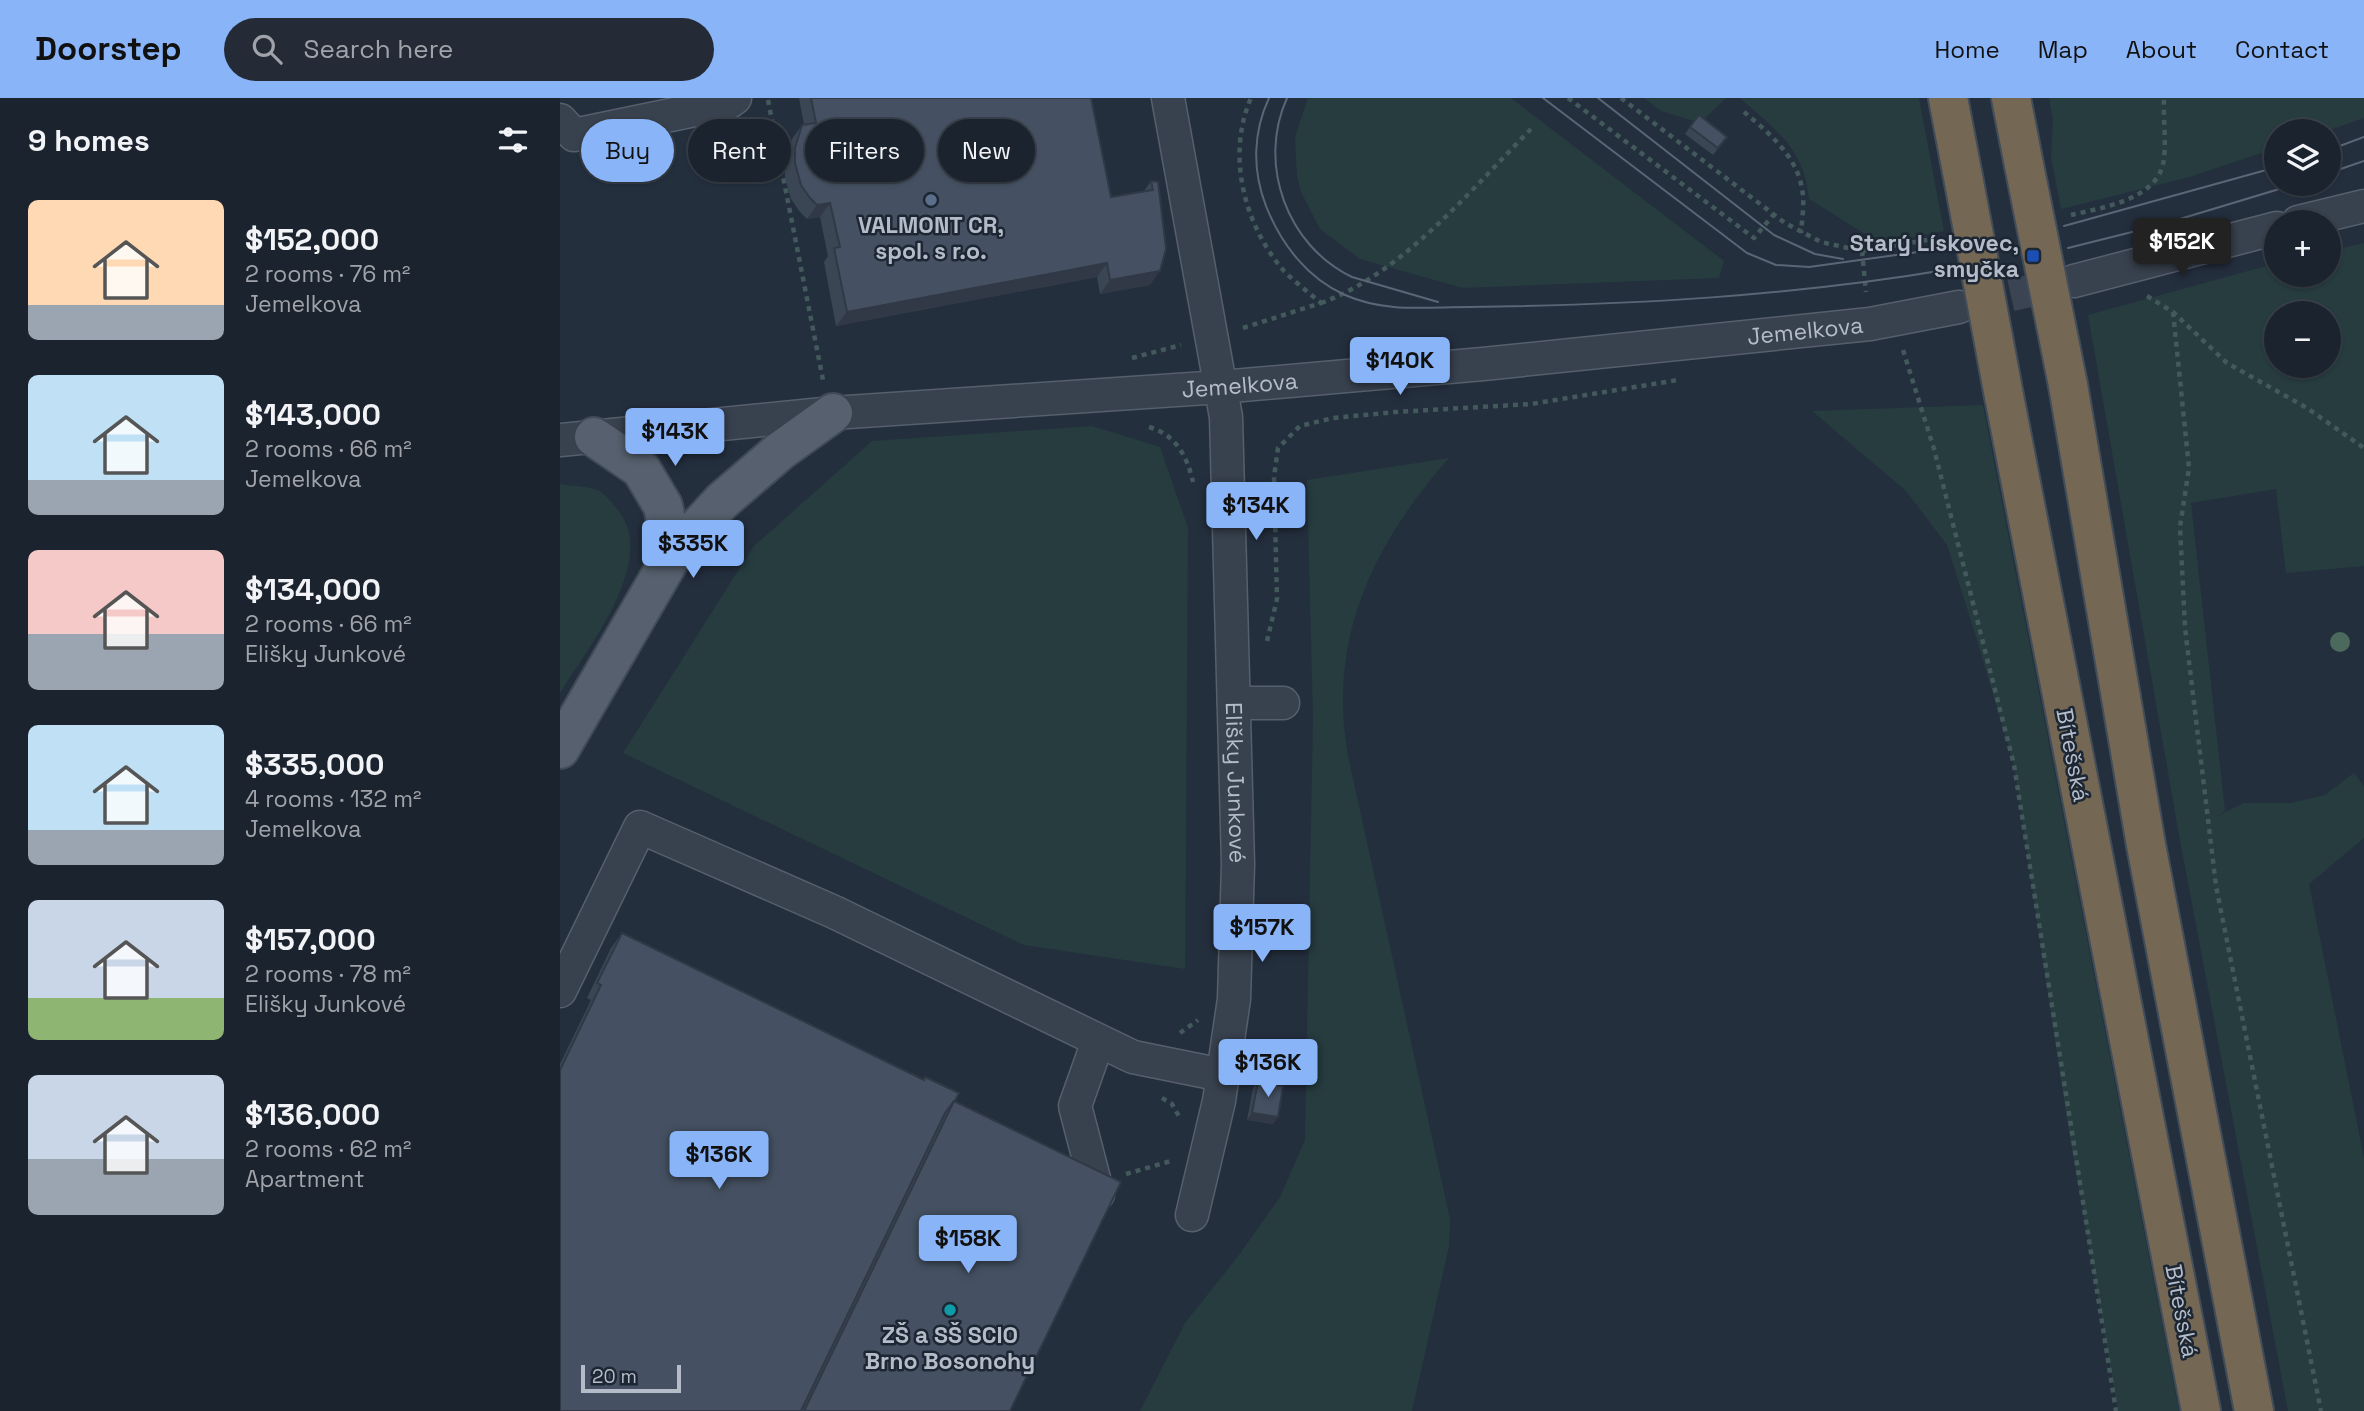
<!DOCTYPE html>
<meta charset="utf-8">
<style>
body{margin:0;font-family:"Space Grotesk",sans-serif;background:#242b36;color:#f1f3f6;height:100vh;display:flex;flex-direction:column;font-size:26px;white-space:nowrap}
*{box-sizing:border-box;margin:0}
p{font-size:23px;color:#a0a4aa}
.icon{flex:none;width:38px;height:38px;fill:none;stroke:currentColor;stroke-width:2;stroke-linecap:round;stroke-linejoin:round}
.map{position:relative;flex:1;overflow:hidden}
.drawer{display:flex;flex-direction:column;background:#1b232e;width:560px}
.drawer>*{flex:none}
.top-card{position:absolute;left:21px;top:21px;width:665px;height:63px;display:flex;gap:14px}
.tools{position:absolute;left:1704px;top:21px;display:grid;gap:14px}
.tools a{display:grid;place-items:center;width:77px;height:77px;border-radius:50%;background:#1b232e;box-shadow:0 2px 5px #0004,0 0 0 2px #39404a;font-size:35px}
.scale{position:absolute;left:21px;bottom:18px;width:100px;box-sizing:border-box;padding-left:7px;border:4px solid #b4bcc9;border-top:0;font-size:19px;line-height:24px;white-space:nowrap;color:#b4bcc9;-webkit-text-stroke:5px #1d2633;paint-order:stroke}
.price{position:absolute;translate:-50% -60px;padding:0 16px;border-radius:7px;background:#8ab4f8;color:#111;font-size:23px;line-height:46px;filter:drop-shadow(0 2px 4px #0008)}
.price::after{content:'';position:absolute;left:50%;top:42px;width:21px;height:16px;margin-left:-10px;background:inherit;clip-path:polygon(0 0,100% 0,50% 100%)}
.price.active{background:#222;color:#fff}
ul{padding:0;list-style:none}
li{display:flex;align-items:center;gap:21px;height:175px;padding:0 28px}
li span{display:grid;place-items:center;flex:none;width:196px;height:140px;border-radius:10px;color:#555}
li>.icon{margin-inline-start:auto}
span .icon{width:84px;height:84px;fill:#fffc;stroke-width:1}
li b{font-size:30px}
h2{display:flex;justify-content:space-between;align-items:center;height:84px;padding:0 28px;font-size:30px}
.chip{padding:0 24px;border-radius:32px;background:#1b232e;box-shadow:0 2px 5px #0004,0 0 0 2px #39404a;font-size:24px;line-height:63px}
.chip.active{background:#8ab4f8;color:#111}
header{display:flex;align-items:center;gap:42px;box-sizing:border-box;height:98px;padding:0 35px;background:#8ab4f8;color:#111}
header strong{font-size:33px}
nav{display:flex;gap:38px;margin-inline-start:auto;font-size:24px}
.search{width:490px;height:63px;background:#242b36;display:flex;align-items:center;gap:18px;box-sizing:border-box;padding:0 24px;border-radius:38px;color:#a0a4aa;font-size:26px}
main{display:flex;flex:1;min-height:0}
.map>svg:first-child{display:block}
</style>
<header>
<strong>Doorstep</strong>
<div class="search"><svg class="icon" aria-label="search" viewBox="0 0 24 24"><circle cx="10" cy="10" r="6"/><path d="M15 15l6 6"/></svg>Search here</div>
<nav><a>Home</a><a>Map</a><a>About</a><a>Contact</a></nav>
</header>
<main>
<section class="drawer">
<h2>9 homes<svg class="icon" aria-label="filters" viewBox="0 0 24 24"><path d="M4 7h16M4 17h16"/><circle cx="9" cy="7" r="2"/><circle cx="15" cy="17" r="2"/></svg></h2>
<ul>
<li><span style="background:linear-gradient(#ffd9b3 75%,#9aa5b1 0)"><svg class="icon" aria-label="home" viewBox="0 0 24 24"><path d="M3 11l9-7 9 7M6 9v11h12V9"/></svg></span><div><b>$152,000</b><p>2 rooms · 76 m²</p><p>Jemelkova</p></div></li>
<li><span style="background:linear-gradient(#bfe0f5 75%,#9aa5b1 0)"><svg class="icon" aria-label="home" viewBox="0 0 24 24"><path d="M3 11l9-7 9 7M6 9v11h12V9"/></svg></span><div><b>$143,000</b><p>2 rooms · 66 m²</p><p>Jemelkova</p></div></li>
<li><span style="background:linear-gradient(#f6c9c9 60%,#9aa5b1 0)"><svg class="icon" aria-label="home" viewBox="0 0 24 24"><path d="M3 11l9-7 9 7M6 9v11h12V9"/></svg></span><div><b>$134,000</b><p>2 rooms · 66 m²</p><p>Elišky Junkové</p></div></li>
<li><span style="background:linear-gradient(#bfe0f5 75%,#9aa5b1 0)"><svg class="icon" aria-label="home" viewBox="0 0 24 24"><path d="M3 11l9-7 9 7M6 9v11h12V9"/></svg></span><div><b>$335,000</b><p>4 rooms · 132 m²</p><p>Jemelkova</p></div></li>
<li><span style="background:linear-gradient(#c9d6e8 70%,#8fb573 0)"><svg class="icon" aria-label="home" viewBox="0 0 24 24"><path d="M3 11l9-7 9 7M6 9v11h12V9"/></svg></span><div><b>$157,000</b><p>2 rooms · 78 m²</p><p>Elišky Junkové</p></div></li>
<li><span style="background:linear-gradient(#c9d6e8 60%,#9aa5b1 0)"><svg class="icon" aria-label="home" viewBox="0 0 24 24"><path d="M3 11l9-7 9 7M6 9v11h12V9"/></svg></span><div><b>$136,000</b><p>2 rooms · 62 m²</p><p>Apartment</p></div></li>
</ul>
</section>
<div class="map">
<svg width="1804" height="1313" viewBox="0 0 1804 1313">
<rect width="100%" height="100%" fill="#242f3e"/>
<g fill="#263c3f" fill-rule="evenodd">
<polygon points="748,0 951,0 1164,163 1159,180 903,190 800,161 760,131 741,94 737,78 735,39"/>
<polygon points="1084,0 1166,0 1140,25 1101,13"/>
<path d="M1180,0H1359L1384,133L1321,146L1249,101C1244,50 1216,32 1180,0Z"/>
<polygon points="1489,0 1804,0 1804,20 1767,33 1717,33 1717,50 1629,79 1501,111 1491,59 1493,22"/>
<path d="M1804,145V468L1726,475L1716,391L1631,405L1665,713L1657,718L1684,705H1731L1765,697L1794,675L1804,688V740L1749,786L1804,1060V1313H1728L1619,737L1528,217L1717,165V177H1769V153ZM1717,215H1769V268H1717Z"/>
<polygon points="1423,307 1619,1313 1558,1313 1507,1022 1454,667 1417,542 1387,447 1346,393 1252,313"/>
<polygon points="532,328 600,349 628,430 625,871 464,847 63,655 193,449 312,343"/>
<path d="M889,360C813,446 767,541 788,658L890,1121L889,1148L852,1313H580L625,1225L679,1157L720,1099L745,1042L753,620L747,382Z"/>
<path d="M0,386C12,388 26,388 38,392C44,395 52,405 57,411C100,461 27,551 0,595Z"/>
</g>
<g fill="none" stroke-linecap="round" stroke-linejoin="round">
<polyline stroke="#3a4453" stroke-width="32" stroke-dasharray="32 16" stroke-linecap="butt" points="1404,208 1510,184"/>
<g stroke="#565f6c" stroke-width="35">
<g id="minor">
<path id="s1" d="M608,0L666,319L678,766L674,901L659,1003L632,1117"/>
<polyline points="0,22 14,37 168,5 175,0"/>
<polyline points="1738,124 1804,108"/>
<polyline points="1514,183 1717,130"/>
<path id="s2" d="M0,342L273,315L661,289L923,266L1310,226L1399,209"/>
<polyline points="674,605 723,605"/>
<polyline points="0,893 80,729 274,814 573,959 662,977"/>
<polyline points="538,943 515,1008 538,1096"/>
</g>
</g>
<g stroke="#414a57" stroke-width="42">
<g id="major">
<polyline points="34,339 81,371 103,408 113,456"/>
<polyline points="0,651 113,456 162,403 220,353 273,315"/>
</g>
</g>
<g stroke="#434c59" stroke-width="42">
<g id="highway">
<polyline points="1388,0 1404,84"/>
<polyline points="1451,0 1464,67"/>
<polyline points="1508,287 1586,747 1694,1313"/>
<polyline points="1444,298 1641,1313"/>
</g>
</g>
<g stroke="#44595c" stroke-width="4.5" stroke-dasharray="5 5" stroke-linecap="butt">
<polyline points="1008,0 1194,140 1214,116"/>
<polyline points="1061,0 1225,125 1261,144 1302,153 1379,140"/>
<polyline points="208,2 263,282"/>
<path d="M1184,14C1208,34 1237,58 1242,91C1245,104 1242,121 1241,135"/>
<path d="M1511,117C1541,110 1595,102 1603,66C1607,47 1603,21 1604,0"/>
<polyline points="1302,153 1306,194"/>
<polyline points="1587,198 1613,214 1667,265 1747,310 1804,350"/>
<path d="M761,205C844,175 912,90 974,28"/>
<polyline points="1613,214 1629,370 1620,429 1625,530 1656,788 1761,1313"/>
<path d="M683,230L761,205C749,195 735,184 724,173C684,127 666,57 691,0"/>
<polyline points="1343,252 1374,351 1454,667 1556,1313"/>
<polyline points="572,260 621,247"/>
<path d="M589,329C616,337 627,358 633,384"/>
<polyline points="707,543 717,501 714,379 718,350 740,328 773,320 836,314 971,306 1118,282"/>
<polyline points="620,935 638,922"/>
<polyline points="602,1000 612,1006 621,1022"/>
<polyline points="566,1076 611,1063"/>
</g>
<use href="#minor" stroke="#38414e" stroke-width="32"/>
<use href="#major" stroke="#56606e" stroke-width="38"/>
<use href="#highway" stroke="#746855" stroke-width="38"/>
<g stroke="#5a6575" stroke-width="2">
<path d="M709,0C693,34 692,72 706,108C721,146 747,180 785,197C826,215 866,209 910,209C1072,207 1232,198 1391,171"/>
<path d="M727,0C697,66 727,148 792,179L878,204"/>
<polyline points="983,0 1187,155 1216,167 1249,169 1387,150"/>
<polyline points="1038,0 1214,137 1255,156 1283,161"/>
<polyline points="1769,52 1804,39"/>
<polyline points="1769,75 1804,63"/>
<polyline points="1504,128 1717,69"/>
<polyline points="1508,150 1600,127 1736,86"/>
</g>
<g stroke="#434c59" stroke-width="42" stroke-linecap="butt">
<g id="highway-bridge">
<polyline points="1464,67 1508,287"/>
<polyline points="1404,84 1444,298"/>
</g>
</g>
<use href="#highway-bridge" stroke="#746855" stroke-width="38"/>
</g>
<circle fill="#4b6a5d" cx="1780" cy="544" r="10"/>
<g fill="#3b4654">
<polygon points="239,0 531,0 551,99 584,93 591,83 598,84 590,187 540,196 537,179 276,228 264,164 268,158 260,119 247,121 240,114 231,101 225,80 225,64 232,41 242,27 244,27"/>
<polygon points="1130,29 1167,39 1153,57 1125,36"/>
<polygon points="62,835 395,1003 450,1313 0,1313 0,966 31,902 27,900 51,850"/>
<polygon points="698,983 718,1019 713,1026 687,1022 693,990"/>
</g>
<g fill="#303945">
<polygon points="270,105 260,119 247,121 257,107"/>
<polygon points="547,165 537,179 276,228 287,214"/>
<polygon points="600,173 590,187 540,196 550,182"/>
<polygon points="692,1015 718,1019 713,1026 687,1022"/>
</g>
<g fill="#455162" stroke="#303945" stroke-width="2">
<polygon points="251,0 531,0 551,99 593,92 591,83 598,84 606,151 600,173 550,182 547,165 287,214 274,150 280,149 270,105 257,107 250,100 241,87 235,65 235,50 242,27 256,25"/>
<polygon points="1139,17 1167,39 1158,50 1130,29"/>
<polygon points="62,835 364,982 365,979 399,995 395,1003 394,1003 385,1015 241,1313 0,1313 0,972 41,887 37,885"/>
<polygon points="698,983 723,988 718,1019 692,1015"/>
<polygon points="394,1003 561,1084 450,1313 244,1313"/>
</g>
<circle fill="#5c6f8a" stroke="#1d2633" stroke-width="2.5" cx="371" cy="102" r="7"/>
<rect fill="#1a4fb4" stroke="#1d2633" stroke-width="2.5" x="1466" y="151" width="14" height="14" rx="3.5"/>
<circle fill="#0f9aa8" stroke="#1d2633" stroke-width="2.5" cx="390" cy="1212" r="7"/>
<g text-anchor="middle" stroke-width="5" stroke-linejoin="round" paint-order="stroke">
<g font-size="23" font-weight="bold" fill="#b4bcc9" stroke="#1d2633">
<text x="371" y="135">VALMONT CR,<tspan x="371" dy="26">spol. s r.o.</tspan></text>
<text x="1459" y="153" text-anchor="end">Starý Lískovec,<tspan x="1459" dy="26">smyčka</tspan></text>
<text x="390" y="1245">ZŠ a SŠ SCIO<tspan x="390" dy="26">Brno Bosonohy</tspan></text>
</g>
<g font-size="23" fill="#b4bcc9" stroke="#1d2633">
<text dy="8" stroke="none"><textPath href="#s2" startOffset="1250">Jemelkova</textPath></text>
<text dy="8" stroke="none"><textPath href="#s2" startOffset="682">Jemelkova</textPath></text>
<text transform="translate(1513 657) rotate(79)" y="8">Bítešská</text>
<text dy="8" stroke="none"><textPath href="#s1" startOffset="690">Elišky Junkové</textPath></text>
<text transform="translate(1622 1213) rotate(79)" y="8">Bítešská</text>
</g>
</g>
</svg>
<div class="tools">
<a><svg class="icon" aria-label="layers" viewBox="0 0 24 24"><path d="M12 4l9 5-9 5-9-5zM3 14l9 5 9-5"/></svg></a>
<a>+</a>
<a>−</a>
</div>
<div class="scale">20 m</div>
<b class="price active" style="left:1622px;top:180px">$152K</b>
<b class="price" style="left:840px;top:299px">$140K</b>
<b class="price" style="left:115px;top:370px">$143K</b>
<b class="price" style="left:696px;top:444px">$134K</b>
<b class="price" style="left:133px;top:482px">$335K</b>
<b class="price" style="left:702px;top:866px">$157K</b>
<b class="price" style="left:708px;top:1001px">$136K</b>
<b class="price" style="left:159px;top:1093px">$136K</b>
<b class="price" style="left:408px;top:1177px">$158K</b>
<div class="top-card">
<a class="chip active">Buy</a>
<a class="chip">Rent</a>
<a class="chip">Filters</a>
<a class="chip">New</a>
</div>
</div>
</main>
